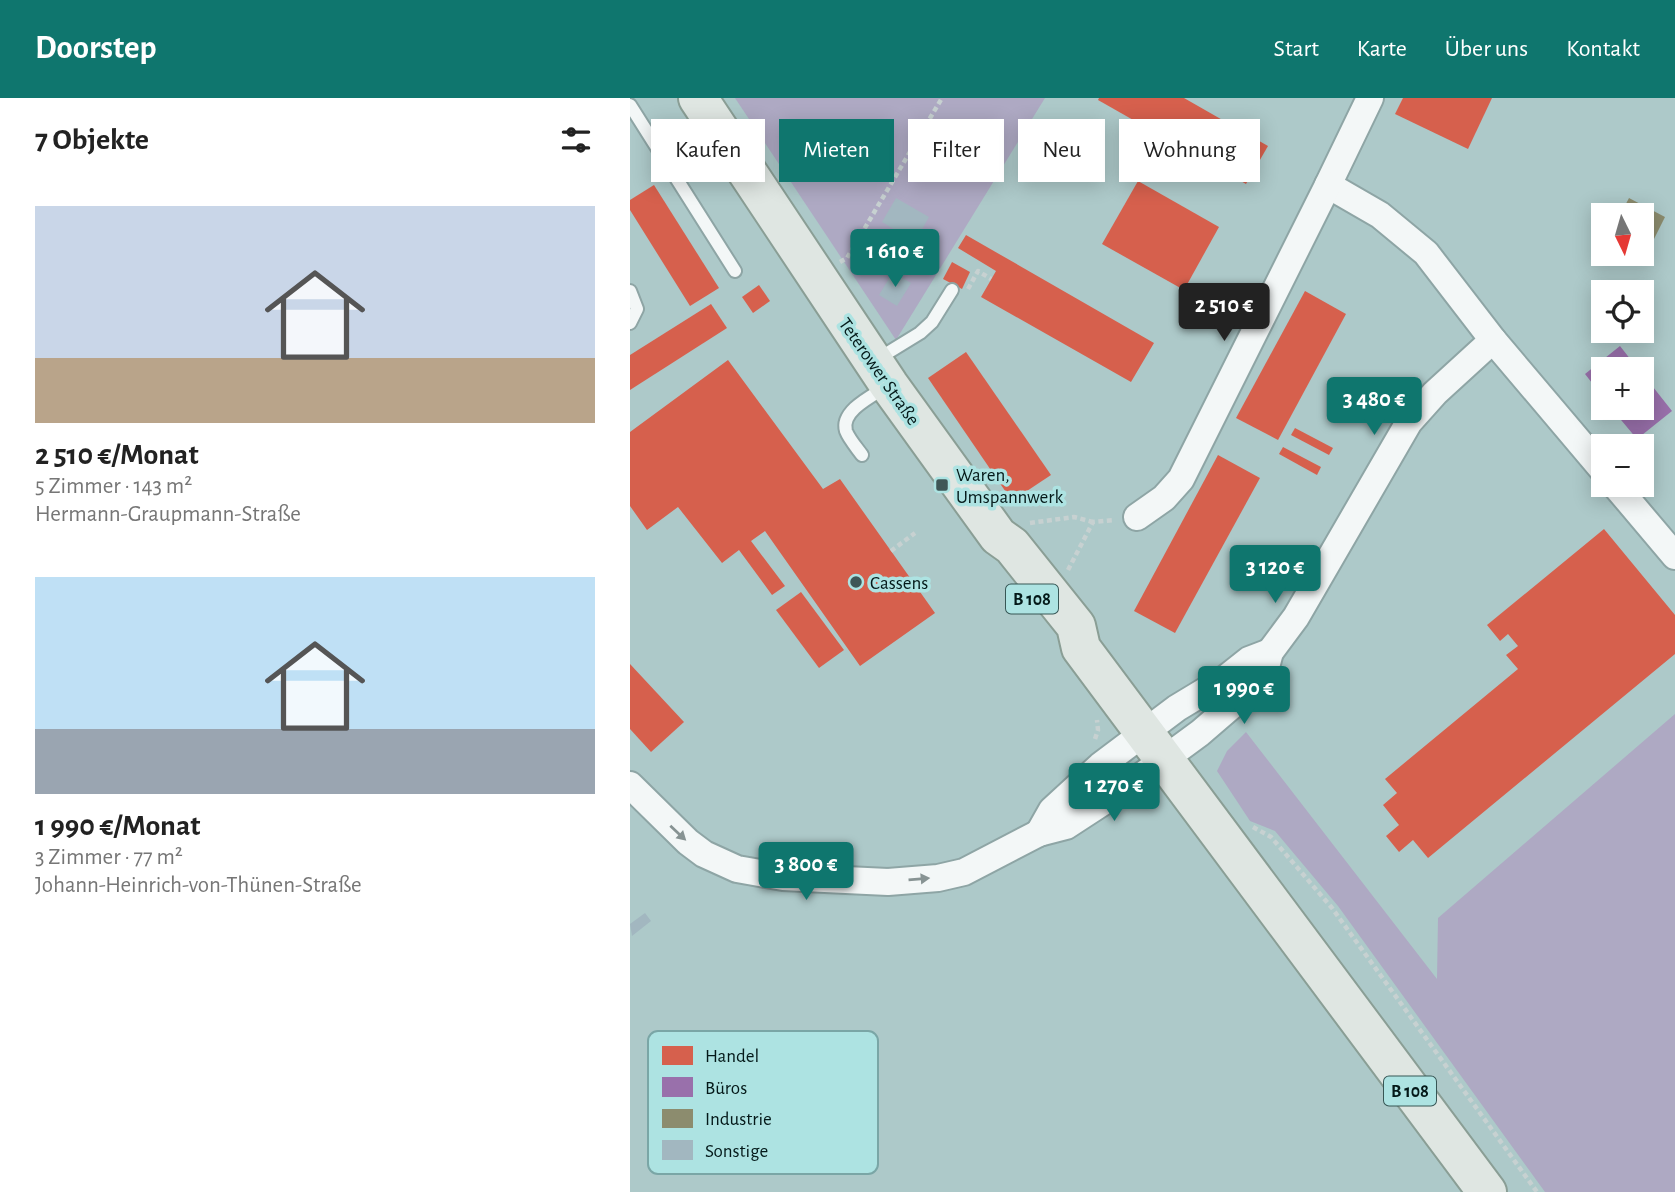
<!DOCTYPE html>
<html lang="de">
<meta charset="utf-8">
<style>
body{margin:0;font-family:"Alegreya Sans",sans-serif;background:#f6f6f6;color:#222;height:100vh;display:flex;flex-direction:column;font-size:26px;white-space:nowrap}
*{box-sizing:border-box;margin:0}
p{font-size:23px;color:#767676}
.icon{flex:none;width:38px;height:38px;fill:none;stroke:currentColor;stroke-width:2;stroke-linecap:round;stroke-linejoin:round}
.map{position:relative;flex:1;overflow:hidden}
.drawer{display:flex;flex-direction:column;background:#fff;width:630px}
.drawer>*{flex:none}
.guide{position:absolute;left:21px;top:21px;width:665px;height:63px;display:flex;gap:14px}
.needle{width:46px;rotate:175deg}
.tools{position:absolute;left:961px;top:105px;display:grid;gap:14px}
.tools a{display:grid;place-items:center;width:63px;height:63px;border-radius:0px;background:#fff;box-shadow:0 4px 18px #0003;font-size:35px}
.price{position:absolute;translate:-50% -60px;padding:0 16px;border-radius:7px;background:#0f766e;color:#fff;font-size:23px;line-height:46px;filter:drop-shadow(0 2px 4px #0008)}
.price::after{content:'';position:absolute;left:50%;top:42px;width:21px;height:16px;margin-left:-10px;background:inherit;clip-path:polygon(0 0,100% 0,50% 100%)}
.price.on{background:#222;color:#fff}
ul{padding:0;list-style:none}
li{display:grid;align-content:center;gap:14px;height:371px;padding:0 35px}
li span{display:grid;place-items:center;height:217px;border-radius:0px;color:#555}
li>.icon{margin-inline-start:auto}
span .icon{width:126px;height:126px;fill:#fffc;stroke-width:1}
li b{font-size:30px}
h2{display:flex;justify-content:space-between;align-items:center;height:84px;padding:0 35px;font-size:30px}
.chip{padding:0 24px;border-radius:0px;background:#fff;box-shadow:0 4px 18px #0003;font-size:24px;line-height:63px}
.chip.on{background:#0f766e;color:#fff}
header{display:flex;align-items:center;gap:42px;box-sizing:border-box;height:98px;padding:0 35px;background:#0f766e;color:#fff}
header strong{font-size:33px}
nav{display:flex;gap:38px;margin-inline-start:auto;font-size:24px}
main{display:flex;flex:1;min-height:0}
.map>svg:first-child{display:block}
</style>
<header>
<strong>Doorstep</strong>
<nav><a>Start</a><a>Karte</a><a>Über uns</a><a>Kontakt</a></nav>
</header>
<main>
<section class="drawer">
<h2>7 Objekte<svg class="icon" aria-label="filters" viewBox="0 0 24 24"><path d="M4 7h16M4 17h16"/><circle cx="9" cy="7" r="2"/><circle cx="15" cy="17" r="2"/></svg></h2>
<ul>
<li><span style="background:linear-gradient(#c9d6e8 70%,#b9a48a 0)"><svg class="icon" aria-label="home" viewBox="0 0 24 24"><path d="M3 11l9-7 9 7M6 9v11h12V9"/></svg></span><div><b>2 510 €/Monat</b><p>5 Zimmer · 143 m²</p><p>Hermann-Graupmann-Straße</p></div></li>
<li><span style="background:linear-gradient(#bfe0f5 70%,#9aa5b1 0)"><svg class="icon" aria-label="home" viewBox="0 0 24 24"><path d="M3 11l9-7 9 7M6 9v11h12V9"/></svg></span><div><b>1 990 €/Monat</b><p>3 Zimmer · 77 m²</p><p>Johann-Heinrich-von-Thünen-Straße</p></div></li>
</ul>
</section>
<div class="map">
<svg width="1045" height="1094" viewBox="0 0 1045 1094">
<rect width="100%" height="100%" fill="#adc9c9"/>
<g fill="#aea9c3">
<polygon points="105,0 415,0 266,242"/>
<polygon points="1045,616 1045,1094 915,1094 708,808 645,733 620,723 587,673 597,653 616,634 807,881 808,820"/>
</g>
<g fill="#d6604d">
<polygon points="469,0 554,0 638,48 616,86 468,2"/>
<polygon points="773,0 862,0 838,51 765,16"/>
<polygon points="508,83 589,129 554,192 472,146"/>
<polygon points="24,87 89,190 60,208 0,112 0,102"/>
<polygon points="336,137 524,245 501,284 351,199 366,173 328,150"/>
<polygon points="322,164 340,174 332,191 313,181"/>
<polygon points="129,187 140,203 123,215 112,199"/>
<polygon points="675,193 716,216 648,342 606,320"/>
<polygon points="81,206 97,230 0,292 0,257"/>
<polygon points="336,254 421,377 382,403 298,280"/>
<polygon points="98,262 193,391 210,381 305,515 230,568 135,433 121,443 155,488 142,497 109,452 92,465 48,409 17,432 0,408 0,334"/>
<polygon points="665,330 703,350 699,357 661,337"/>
<polygon points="653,349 691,369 687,377 649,356"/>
<polygon points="588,357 630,380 545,535 504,513"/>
<polygon points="974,431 1045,517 1045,556 798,760 783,742 769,754 756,738 769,727 753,707 767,695 755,681 888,571 876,557 888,548 878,536 870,543 857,527"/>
<polygon points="171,494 214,552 189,570 146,512"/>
<polygon points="0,566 54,624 21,654 0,631"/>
</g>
<g fill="#9970ab">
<polygon points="990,248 1008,271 973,271 973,299 955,276"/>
<polygon points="1012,275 1042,313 1007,341 981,310 1012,310"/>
</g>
<polygon fill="#8c8c6e" points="999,100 1035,119 1017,155 1012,152 1012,117 990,117"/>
<g fill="#a2b7c0">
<polygon points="266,100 299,119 285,144 252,124"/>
<polygon points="263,174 281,185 267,208 249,197"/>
<polygon points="15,815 21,823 2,838 0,826"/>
</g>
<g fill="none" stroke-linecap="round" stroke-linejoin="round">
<g stroke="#8ea5a5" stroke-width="16">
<g id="service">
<polyline points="0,7 105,173"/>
<polyline points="0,193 7,211 0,225"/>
<polyline points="246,262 290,235 302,224 322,192"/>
<path d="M232,357C227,350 219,341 216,333C210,313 242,298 256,289"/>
</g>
</g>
<g stroke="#8ea5a5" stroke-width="30">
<g id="minor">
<polyline points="740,0 698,87 750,117 796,155 863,242 973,372"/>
<polyline points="985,387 1045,458"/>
<polyline points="507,419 534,400 551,381 698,87"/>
<polyline points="0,687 58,744 74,756 107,771 153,779 258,784 308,780 334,774 409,735 436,728 502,685 570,635 613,598 635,573 640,554 666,519 779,324 805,295 863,242"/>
<polyline points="409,735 422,712 470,668 547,610 595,581 619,562 640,554"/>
</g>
</g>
<g stroke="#8a9e95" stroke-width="42">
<polyline id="primary" points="68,0 259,287 368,438 382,448 446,528 451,550 857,1094"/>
</g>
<g stroke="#c7d1d1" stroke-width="4.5" stroke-dasharray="5 3.5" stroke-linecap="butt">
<polyline points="210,164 217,160 312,0"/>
<polyline points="338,191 348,173 361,181"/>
<polyline points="400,425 444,419 463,424"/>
<polyline points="261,453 285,435"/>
<polyline points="438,472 463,424 484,422"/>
<polyline points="465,641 468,632 467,622"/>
<polyline points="623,729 641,739 702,810 907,1094"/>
</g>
<use href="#service" stroke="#f3f7f7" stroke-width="12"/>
<use href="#minor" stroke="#f3f7f7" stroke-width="26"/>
<use href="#primary" stroke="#dfe6e2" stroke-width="38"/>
</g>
<defs><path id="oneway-solid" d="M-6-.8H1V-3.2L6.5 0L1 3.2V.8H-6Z" transform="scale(1.75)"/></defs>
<g fill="#879393">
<use href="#oneway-solid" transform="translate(48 735) rotate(43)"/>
<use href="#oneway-solid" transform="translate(289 781) rotate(-5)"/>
</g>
<g fill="#3f5757" stroke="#ade3e2" stroke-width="2.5">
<rect x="305" y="380" width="14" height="14" rx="3.5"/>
<circle cx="226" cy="484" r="7"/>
</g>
<g text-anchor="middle" stroke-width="7" stroke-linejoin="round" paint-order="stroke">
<g fill="#ade3e2" stroke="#375655" stroke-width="2">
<rect x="376" y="486.5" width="52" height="29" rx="5"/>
<rect x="754" y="978.5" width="52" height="29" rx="5"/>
</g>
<g font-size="18" font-weight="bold" fill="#041919">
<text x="402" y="507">B 108</text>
<text x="780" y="999">B 108</text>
</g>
<g font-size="19" fill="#041919" stroke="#ade3e2">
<text transform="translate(250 273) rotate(55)" y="7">Teterower Straße</text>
</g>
<g font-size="19" fill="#041919" stroke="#ade3e2" text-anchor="start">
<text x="326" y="383">Waren,<tspan x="326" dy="22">Umspannwerk</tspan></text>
<text x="240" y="491">Cassens</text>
</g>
</g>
<rect x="18" y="933" width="230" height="143" rx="10" fill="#ade3e2" stroke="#7aa6a6" stroke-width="2"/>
<rect x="32" y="948" width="31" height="19" fill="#d6604d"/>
<rect x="32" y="979" width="31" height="20" fill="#9970ab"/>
<rect x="32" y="1011" width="31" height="19" fill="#8c8c6e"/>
<rect x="32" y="1042" width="31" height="20" fill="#a2b7c0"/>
<g font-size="19" fill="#041919">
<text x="75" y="964">Handel</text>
<text x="75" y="996">Büros</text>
<text x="75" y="1027">Industrie</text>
<text x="75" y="1059">Sonstige</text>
</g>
</svg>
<div class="tools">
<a><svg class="needle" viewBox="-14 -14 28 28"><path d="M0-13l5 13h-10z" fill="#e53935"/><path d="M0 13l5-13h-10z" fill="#767676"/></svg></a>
<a><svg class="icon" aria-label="locate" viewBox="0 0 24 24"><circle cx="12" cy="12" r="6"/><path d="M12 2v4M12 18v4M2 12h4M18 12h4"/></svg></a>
<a>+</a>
<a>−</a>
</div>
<b class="price" style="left:265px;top:191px">1 610 €</b>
<b class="price on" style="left:594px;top:245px">2 510 €</b>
<b class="price" style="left:744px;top:339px">3 480 €</b>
<b class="price" style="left:645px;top:507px">3 120 €</b>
<b class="price" style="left:614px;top:628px">1 990 €</b>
<b class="price" style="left:484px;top:725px">1 270 €</b>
<b class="price" style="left:176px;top:804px">3 800 €</b>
<div class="guide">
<a class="chip">Kaufen</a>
<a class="chip on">Mieten</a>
<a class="chip">Filter</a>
<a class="chip">Neu</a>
<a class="chip">Wohnung</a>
</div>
</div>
</main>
